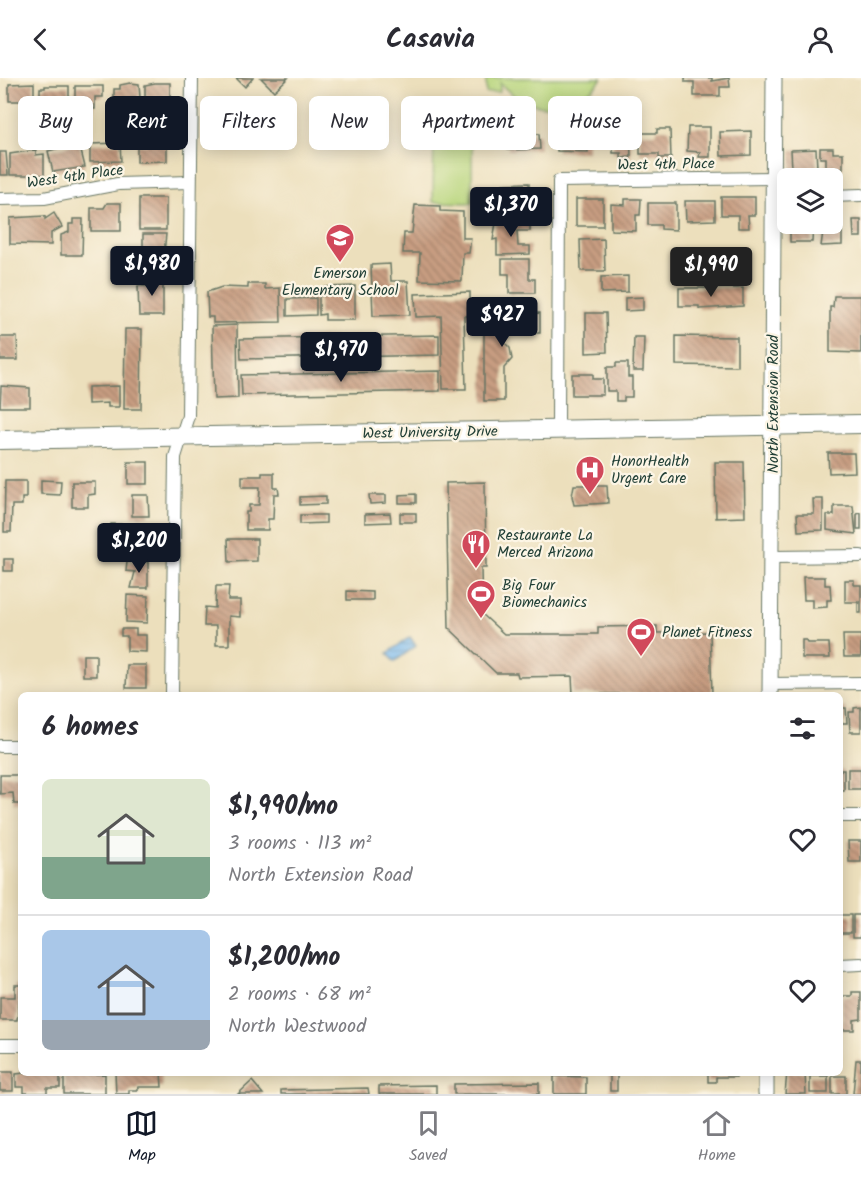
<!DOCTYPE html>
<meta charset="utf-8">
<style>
body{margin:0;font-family:Kalam,sans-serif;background:#f7f7f7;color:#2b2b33;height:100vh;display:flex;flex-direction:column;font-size:22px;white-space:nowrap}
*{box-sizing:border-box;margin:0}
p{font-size:20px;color:#7c7c81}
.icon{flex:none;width:33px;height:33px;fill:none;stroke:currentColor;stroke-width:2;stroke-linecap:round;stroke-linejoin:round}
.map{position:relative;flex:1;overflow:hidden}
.details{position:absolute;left:18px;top:614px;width:825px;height:384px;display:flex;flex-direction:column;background:#fff;border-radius:9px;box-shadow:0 3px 15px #0003}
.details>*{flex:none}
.banner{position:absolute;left:18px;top:18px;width:825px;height:54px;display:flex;gap:12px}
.fabs{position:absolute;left:777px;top:90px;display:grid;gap:12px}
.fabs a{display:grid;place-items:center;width:66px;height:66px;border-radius:9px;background:#fff;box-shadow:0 3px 15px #0003;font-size:30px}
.price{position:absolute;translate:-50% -51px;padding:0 14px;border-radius:6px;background:#111827;color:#fff;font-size:20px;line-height:39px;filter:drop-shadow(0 2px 3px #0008)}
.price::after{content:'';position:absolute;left:50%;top:36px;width:18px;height:14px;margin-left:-9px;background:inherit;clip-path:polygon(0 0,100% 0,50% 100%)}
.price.on{background:#222;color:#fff}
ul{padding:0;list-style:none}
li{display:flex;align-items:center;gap:18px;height:150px;padding:0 24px}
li+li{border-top:2px solid #e1e1e2}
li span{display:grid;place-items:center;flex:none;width:168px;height:120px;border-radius:9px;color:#555}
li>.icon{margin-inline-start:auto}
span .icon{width:72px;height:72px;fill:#fffc;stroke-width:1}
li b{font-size:26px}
h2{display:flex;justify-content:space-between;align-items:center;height:72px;padding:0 24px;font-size:26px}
.tag{padding:0 21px;border-radius:9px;background:#fff;box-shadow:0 3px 15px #0003;font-size:21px;line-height:54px}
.tag.on{background:#111827;color:#fff}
header{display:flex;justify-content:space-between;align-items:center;height:78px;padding:0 24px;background:#fff;font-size:27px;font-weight:700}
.menu{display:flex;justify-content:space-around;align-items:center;height:84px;border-top:2px solid #e1e1e2;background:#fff;font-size:16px;color:#7c7c81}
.menu a{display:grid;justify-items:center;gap:3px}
.menu .on{color:#111827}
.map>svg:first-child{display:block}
</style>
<header><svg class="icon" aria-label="back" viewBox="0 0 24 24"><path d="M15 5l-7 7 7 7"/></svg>Casavia<svg class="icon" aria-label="person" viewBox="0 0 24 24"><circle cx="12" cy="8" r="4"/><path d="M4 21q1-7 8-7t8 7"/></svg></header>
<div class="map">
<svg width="861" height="1016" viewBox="0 0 861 1016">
<defs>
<pattern id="water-rules" width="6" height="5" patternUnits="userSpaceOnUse" patternTransform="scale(1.5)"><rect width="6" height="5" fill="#7dbcf1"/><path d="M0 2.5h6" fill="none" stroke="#669ac4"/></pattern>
<pattern id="building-back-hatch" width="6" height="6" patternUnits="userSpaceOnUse" patternTransform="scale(1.5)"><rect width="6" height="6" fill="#c89d81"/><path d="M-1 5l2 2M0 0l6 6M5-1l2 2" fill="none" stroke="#a2816a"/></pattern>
</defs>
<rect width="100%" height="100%" fill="#fcf5e5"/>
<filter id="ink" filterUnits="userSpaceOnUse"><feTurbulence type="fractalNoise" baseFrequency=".0167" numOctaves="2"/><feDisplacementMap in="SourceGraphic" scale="12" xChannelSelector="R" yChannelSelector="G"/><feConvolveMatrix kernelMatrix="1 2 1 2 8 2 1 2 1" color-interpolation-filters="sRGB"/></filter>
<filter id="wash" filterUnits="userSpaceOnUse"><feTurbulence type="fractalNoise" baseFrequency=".008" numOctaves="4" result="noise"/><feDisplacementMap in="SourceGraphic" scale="24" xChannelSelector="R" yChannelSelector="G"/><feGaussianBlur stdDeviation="1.35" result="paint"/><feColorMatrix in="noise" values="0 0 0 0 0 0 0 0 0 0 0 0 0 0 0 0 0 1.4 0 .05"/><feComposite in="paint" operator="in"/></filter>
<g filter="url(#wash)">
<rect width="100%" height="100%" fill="#ecdfbc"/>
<g fill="#b7d57c" stroke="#6b8958" stroke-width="1.5">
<path d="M486,0H602C577,35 528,38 500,5V14L486,15Z"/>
<polygon points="434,51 472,51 472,125 433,124"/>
</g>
<polygon fill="url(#water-rules)" stroke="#4e7c92" stroke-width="1.5" points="410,559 416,568 394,584 388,575"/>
<g id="blocks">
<g fill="url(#building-back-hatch)">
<polygon points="236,0 253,0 245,9"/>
<polygon points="261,0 288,0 274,13"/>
<polygon points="685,0 712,0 712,3 729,0 730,9 720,9 720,18 694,18 694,4 685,4"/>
<polygon points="34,5 34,23 9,23 9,6"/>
<polygon points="130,5 139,6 140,20 114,21 114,11 120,11 120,7"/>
<polygon points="155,5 170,5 170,24 159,24 159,21 145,21 145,7"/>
<polygon points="45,8 69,8 69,21 40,21 40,10 45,10"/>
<polygon points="75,8 103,8 103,19 95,19 95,31 85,31 85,20 75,20"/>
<polygon points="688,49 710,49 710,79 699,79 700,74 687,73"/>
<polygon points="613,50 630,50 631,79 621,80 621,75 613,75"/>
<polygon points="557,51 588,51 588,74 557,73"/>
<polygon points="657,51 670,51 671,80 659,80 659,76 640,76 640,55 657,55"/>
<polygon points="751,53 751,77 721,78 720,54"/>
<polygon points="507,56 539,56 540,71 508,72"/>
<polygon points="147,62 160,62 160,67 167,67 167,83 137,84 137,67 147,67"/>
<polygon points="79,65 85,89 53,94 48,73"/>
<polygon points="120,65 121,83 90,84 90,66"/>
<polygon points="820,70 833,70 833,75 843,75 843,90 826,90 826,80 820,80"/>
<polygon points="816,71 817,90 792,91 791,72"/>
<polygon points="36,72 36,77 44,76 44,97 10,97 10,76"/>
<polygon points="0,74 6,74 8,97 0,97"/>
<polygon points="529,105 530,140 504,141 503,106"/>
<polygon points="721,119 755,119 755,137 748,137 749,150 738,150 738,137 721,137"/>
<rect x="139" y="120" width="27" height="32"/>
<rect x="576" y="121" width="27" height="27"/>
<polygon points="625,121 641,121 640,137 636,137 636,153 611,152 611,126 625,127"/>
<polygon points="685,123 715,123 715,142 686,143"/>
<polygon points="107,125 121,125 121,153 91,153 91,130 104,130"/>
<polygon points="648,125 676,125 676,152 661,151 661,147 648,147"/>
<polygon points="415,127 440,128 440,133 463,134 463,160 471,160 469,175 463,175 462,203 419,202 420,175 403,175 404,155 412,155"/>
<polygon points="54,135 62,149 51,155 51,167 10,166 10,140 45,138 45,141"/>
<polygon points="73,141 83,141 82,177 61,177 61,157 69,154 69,146 73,146"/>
<polygon points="842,141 842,167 821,168 824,146"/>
<polygon points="853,142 861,142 861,159 854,159"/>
<polygon points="530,144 530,153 517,153 518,168 530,168 530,176 497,177 497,161 493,162 496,145"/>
<polygon points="797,146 813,146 812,164 790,164 790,148 797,149"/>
<polygon points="143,156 166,156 163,185 139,186 139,181 143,181"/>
<polygon points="604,161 605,193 581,193 580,162"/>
<polygon points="502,181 529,181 529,201 535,201 535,215 509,215 509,196 502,196"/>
<polygon points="390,186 391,203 408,203 410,237 373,238 371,187"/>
<polygon points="163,195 163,238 139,238 138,208 149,208 149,196"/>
<polygon points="628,198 628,214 601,215 601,199"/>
<polygon points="248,206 265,206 265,211 280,210 281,244 213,245 213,239 208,239 207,214 222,209 248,210"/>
<polygon points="355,208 355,242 325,242 325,236 319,237 319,218 324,218 324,209"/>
<polygon points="679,210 743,210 743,228 699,231 699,228 679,228"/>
<polygon points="470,214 470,238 464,238 466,311 443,311 441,238 416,239 415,216"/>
<polygon points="834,218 861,218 861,275 830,274 830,229 833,229"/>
<polygon points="643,219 643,232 625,233 625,220"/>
<polygon points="316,220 316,237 287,238 287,221"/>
<polygon points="540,235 540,255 504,255 504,264 510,270 512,281 504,290 504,323 484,323 484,236"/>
<polygon points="586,235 606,235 607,274 586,275"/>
<polygon points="237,247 238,320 214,321 212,248"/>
<polygon points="125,251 142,251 141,331 124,331"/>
<polygon points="439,257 439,277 241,281 240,261"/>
<polygon points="676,258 737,259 737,288 676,287"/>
<polygon points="0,259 17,259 18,282 0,282"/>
<polygon points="634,259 644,259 643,293 633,293"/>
<polygon points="616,285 628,285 628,299 632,299 632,319 624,319 624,323 616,323 616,313 607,313 607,289 616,289"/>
<polygon points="440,293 440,313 242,317 241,297"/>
<polygon points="572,296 593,296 593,301 603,301 603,317 572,317"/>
<polygon points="1,308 30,310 30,329 0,329"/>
<polygon points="119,308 119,329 108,329 108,325 88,326 88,309"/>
<polygon points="828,375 854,375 855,394 829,395"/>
<rect x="128" y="384" width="20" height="22"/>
<polygon points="715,384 744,384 745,439 716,440"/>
<polygon points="262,395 274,395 274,410 278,410 279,416 274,416 273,441 268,441 268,452 246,452 246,434 249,434 249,427 259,427 260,409 242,409 242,398 262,398"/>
<polygon points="41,402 61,403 60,417 41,416"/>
<polygon points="5,403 26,403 26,420 22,420 22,427 12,427 11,454 4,454"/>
<polygon points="72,404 95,404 95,416 88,417 88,429 72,429"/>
<polygon points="485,404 486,490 481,490 482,536 504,556 598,556 598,549 657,548 657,555 710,554 712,616 573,616 572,598 518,599 517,595 496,595 449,550 446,405"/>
<polygon points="574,407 607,407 608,425 574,427 572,418"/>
<polygon points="416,416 416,425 399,425 399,417"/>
<polygon points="132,417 148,417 149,438 132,438"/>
<polygon points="369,417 386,417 386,425 370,426"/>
<polygon points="326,418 326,426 300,427 300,419"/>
<polygon points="813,421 823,421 823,452 798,453 797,436 814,436"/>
<polygon points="834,428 853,428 856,456 827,452 827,437 834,437"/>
<polygon points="390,435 391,444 365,445 365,436"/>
<rect x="400" y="435" width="16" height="9"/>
<polygon points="861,435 861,451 857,451 857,436"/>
<polygon points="300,437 326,437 326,445 300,446"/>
<polygon points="111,446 146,447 146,468 131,468 131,455 111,455"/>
<polygon points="228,461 257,461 257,483 229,484"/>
<rect x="4" y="481" width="9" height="12"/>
<polygon points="127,484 148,484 148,510 131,510 135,494 126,493"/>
<polygon points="803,499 825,499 825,507 830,507 831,522 827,522 827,529 812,530 812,522 804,522"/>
<polygon points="845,502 854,502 854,507 861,507 861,535 858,535 858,524 845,524"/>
<polygon points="216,508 229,508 228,522 240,522 240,539 229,538 229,567 216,567 216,548 204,548 205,529 215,530"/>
<polygon points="347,513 373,514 373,522 347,522"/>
<polygon points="127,517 148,518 147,545 126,544"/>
<polygon points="121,551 136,551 136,557 146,557 146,574 127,573 127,558 121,558"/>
<polygon points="843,557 861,557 861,579 844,579"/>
<polygon points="802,562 806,562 807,565 829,565 830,580 802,580"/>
<rect x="83" y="577" width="13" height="21"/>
<polygon points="127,587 146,587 146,610 126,610"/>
<polygon points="861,629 861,654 850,654 849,634 854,634 854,630"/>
<polygon points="840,630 846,630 847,645 840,645"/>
<rect x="848" y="691" width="13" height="20"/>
<rect x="840" y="692" width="4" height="20"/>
<polygon points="0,697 21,697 21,726 14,726 13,715 0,716"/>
<polygon points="848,763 861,763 861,784 849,784"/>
<rect x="840" y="837" width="11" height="18"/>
<rect x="853" y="837" width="8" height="22"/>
<polygon points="15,907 21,907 17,942 0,942 0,919 15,919"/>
<polygon points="852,914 861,914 861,941 854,942 854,952 842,952 842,918 852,918"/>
<polygon points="856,982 861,982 861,1016 853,1016"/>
<rect x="0" y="994" width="13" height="19"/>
<polygon points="34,994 60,994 60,1010 47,1010 47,1015 24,1015 24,1009 16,1009 16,996"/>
<polygon points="115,994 161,994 162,1009 138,1009 138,1012 129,1012 129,1016 116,1016"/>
<polygon points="708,994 736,994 736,999 716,999 716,1004 708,1004"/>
<polygon points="787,994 805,994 806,1016 785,1016"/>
<polygon points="105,996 105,1016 64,1016 64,997"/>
<rect x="610" y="996" width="7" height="17"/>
<polygon points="554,998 586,999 586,1016 554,1016"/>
<rect x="810" y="998" width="18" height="17"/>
<rect x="832" y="998" width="14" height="18"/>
<polygon points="252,1003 263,1016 238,1016"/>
<polygon points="539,1005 539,1016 454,1016 454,1006"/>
<polygon points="436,1007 436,1016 379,1016 379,1008"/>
<polygon points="368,1010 369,1016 281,1016 281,1012"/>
</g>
</g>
</g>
<g filter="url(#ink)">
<use href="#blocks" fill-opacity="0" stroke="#677664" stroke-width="1.5"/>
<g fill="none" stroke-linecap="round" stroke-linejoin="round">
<g stroke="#677664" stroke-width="14">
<g id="minor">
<polyline points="832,118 861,117"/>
<polyline points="773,119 788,118"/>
<polyline points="0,121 44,120 118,106 190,104"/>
<polyline points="558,351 559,103 773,100"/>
<polyline points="772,479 861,478"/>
<polyline points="770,606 861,605"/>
<polyline points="172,616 175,379 188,338 192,0"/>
<polyline points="0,668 21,668"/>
<polyline points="840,738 861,738"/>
<polyline points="840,887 861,886"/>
<polyline points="0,967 21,967"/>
</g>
</g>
<g stroke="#677664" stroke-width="17">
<g id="tertiary">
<polyline points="770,616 774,0"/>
<polyline points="766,1016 766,994"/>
</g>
</g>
<g stroke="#677664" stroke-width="20">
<polyline id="secondary" points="0,362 861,346"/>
</g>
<use href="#minor" stroke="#fff" stroke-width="12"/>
<use href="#tertiary" stroke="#fff" stroke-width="15"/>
<use href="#secondary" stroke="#fff" stroke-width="18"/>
</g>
</g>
<defs>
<g id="school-pin" transform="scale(1.5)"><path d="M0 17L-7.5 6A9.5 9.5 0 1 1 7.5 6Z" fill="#d1495b" stroke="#fcf5e5"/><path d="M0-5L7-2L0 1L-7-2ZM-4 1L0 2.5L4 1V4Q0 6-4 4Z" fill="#fff"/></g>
<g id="hospital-pin" transform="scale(1.5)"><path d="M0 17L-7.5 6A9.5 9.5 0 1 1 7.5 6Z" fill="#d1495b" stroke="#fcf5e5"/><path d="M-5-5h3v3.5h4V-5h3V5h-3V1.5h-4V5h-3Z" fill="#fff"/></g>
<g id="restaurant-pin" transform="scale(1.5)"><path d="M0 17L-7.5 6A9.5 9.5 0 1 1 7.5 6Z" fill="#d1495b" stroke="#fcf5e5"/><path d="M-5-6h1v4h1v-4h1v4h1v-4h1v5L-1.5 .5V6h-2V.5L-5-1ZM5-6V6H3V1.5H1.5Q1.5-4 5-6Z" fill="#fff"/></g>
<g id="stadium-pin" transform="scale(1.5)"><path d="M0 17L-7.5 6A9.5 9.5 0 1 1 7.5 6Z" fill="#d1495b" stroke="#fcf5e5"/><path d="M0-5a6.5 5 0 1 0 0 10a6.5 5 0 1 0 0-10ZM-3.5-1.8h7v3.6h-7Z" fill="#fff"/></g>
</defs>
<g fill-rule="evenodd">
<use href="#school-pin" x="340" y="160"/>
<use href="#hospital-pin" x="590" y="392"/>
<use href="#restaurant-pin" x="476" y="466"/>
<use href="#stadium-pin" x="481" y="516"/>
<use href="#stadium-pin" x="641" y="554"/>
</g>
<g text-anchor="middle" stroke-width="4.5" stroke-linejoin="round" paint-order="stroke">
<g font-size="15" fill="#1f3d34" stroke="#fcf5e5">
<text transform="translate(666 86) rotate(-1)" y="5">West 4th Place</text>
<text transform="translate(75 98) rotate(-8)" y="5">West 4th Place</text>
<text transform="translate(773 326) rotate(-90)" y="5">North Extension Road</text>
<text transform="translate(430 354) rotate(-1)" y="5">West University Drive</text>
</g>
<g font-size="15" fill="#1f3d34" stroke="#fcf5e5" text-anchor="start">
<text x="340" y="200" text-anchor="middle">Emerson<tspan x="340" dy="17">Elementary School</tspan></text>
<text x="611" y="388">HonorHealth<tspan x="611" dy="17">Urgent Care</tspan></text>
<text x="497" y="462">Restaurante La<tspan x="497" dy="17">Merced Arizona</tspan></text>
<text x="502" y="512">Big Four<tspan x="502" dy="17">Biomechanics</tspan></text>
<text x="662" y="559">Planet Fitness</text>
</g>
</g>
</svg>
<div class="fabs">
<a><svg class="icon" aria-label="layers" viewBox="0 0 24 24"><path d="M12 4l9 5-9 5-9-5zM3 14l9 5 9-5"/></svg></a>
</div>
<b class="price" style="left:511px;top:160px">$1,370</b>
<b class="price" style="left:152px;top:219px">$1,980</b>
<b class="price on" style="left:711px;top:220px">$1,990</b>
<b class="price" style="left:502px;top:270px">$927</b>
<b class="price" style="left:341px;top:305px">$1,970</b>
<b class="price" style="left:139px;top:496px">$1,200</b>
<div class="banner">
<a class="tag">Buy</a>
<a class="tag on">Rent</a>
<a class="tag">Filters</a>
<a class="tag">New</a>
<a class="tag">Apartment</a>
<a class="tag">House</a>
</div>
<section class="details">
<h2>6 homes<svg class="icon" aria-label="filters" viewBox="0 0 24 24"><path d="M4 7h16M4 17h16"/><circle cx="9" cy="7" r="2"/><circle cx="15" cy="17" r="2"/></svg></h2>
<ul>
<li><span style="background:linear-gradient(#dfe7d0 65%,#7fa58c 0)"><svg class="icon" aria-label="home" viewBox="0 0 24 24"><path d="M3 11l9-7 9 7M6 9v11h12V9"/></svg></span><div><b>$1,990/mo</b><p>3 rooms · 113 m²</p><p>North Extension Road</p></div><svg class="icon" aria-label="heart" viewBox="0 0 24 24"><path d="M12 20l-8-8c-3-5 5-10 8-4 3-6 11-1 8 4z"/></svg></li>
<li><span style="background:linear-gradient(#a9c7e8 75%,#9aa5b1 0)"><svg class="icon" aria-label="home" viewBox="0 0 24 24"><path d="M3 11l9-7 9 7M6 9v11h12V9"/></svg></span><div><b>$1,200/mo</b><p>2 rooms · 68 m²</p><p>North Westwood</p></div><svg class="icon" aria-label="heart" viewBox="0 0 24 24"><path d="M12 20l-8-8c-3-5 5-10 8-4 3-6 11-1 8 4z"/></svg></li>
</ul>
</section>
</div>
<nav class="menu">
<a class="on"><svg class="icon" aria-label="map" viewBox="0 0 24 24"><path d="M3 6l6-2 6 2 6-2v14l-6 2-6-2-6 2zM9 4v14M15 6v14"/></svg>Map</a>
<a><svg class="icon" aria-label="saved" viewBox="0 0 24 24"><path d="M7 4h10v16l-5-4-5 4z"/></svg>Saved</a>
<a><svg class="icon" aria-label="home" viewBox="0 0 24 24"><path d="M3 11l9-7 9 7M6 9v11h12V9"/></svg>Home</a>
</nav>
